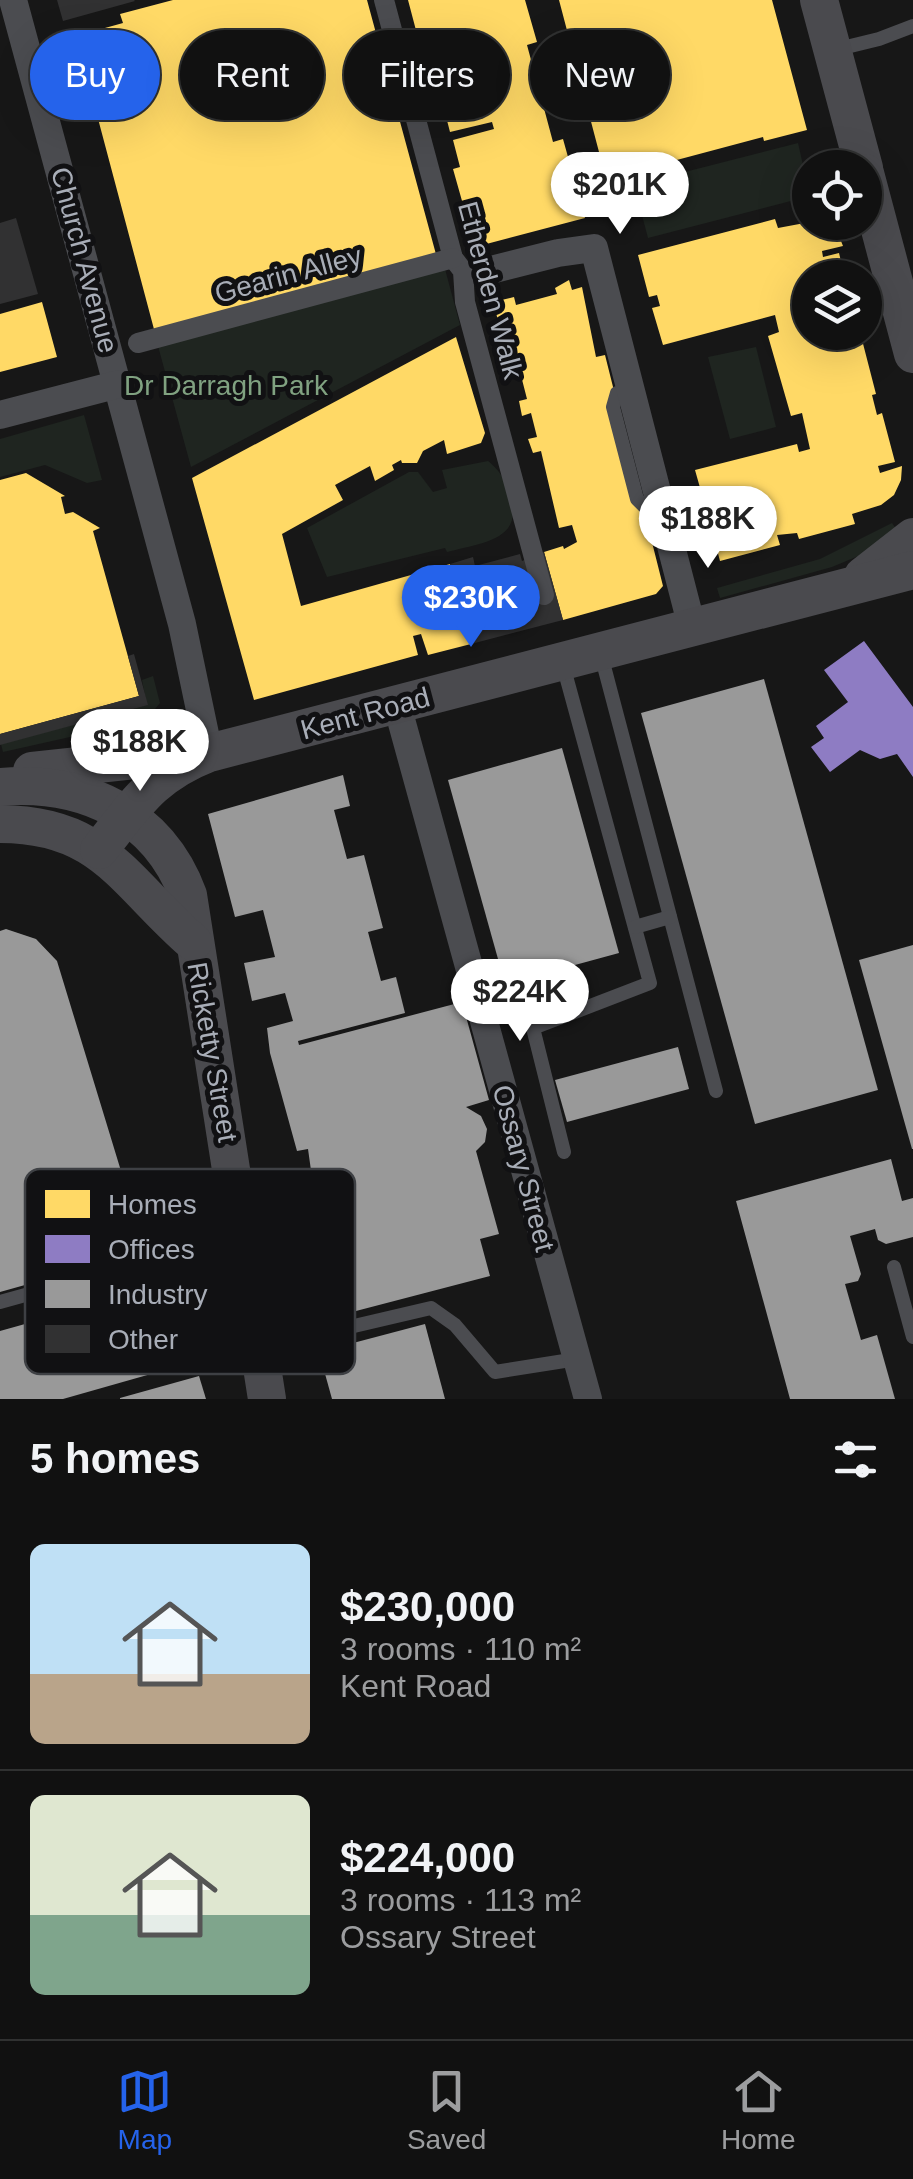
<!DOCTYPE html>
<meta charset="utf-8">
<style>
body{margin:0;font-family:Arial,sans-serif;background:#1e1f1f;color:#f1f3f6;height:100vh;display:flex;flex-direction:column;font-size:38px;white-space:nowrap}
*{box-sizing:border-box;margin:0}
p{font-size:32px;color:#9c9d9f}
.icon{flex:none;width:55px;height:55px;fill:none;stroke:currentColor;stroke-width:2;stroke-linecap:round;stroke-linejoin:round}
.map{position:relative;height:1399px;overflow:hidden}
.panel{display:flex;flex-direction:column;background:#111;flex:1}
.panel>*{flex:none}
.top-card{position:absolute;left:30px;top:30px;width:855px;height:90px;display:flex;gap:20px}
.fabs{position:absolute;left:792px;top:150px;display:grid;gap:20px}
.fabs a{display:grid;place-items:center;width:90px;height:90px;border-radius:50%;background:#111;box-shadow:0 10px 40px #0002,0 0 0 2px #303131;font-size:50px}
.price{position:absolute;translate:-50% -85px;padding:0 22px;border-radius:35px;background:#fff;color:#222;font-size:32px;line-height:65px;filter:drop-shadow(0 2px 5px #0008)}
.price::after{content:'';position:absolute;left:50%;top:60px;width:30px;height:22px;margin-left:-15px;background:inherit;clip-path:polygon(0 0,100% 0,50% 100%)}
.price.selected{background:#2563eb;color:#fff}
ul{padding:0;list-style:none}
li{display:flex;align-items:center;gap:30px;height:250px;padding:0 30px}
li+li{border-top:2px solid #303131}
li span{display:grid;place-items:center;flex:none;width:280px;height:200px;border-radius:15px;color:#555}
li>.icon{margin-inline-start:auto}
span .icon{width:120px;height:120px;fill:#fffc;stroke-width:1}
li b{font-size:42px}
h2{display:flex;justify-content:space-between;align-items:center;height:120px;padding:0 30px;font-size:42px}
.pill{padding:0 35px;border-radius:45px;background:#111;box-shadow:0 10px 40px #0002,0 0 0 2px #303131;font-size:35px;line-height:90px}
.pill.selected{background:#2563eb;color:#fff}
.menu{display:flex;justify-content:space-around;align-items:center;height:140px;border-top:2px solid #303131;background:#111;font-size:28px;color:#9c9d9f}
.menu a{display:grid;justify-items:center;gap:5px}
.menu .selected{color:#2563eb}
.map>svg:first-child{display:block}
</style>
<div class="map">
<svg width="913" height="1399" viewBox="0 0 913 1399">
<rect width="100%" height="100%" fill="#171717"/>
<g fill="#1f2520">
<polygon points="798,143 810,196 648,238 634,185"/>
<polygon points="445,269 460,325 191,467 158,346"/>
<polygon points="756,347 776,427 730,439 708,357"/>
<polygon points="84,415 102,480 87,483 45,465 0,477 0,439"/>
<path d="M488,461C503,473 506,483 511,501C523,541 476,544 447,552L445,548L327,577L307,528L409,472H418L433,492L447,488L442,470Z"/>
<polygon points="892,523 899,533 863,554 832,567 720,598 717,588 820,559"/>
<polygon points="153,676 160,703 146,720 3,752 1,744 147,705 142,680"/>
<path d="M172,708L175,730L164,743L107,752L104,742H101L100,738L111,736L112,739L135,730L136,734C154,730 166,727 172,708Z"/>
</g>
<g fill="#ffd966">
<polygon points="173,0 367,0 437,258 155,333 76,36 123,23 120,14"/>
<polygon points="408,0 525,0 537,42 527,45 553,142 563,139 585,218 475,247 453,169 460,167 453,140 494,129 492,122 450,132 434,70 427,72"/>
<polygon points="559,0 772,0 807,130 764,141 763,137 643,169 641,162 604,171"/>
<polygon points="775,219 778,228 810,222 822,224 841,241 843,246 822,251 823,257 839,253 845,278 810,278 810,332 860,332 876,394 872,395 877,415 882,413 895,462 878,466 880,473 902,466 901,480 894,495 881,505 852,514 855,524 799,539 797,533 777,535 780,545 720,561 709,519 717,517 714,507 706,509 695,470 797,444 799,452 810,449 802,413 791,416 768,336 779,332 775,315 663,345 652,308 660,306 657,295 649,297 638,255"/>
<polygon points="569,280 572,290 582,287 596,357 605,355 663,586 656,594 563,620 544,552 563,546 564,549 577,542 572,525 559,528 541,451 533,453 528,439 537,437 531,413 522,416 519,401 527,399 516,356 507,359 505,344 512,342 506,322 499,324 493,302 514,297 516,305 557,294 555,288"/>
<polygon points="42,302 57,357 0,372 0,314"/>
<polygon points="456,337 485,433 481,443 447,454 444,440 423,451 417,463 402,463 401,460 392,465 394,470 375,481 370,466 335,485 343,500 282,534 301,606 450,564 471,644 428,655 421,634 413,636 418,655 254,700 192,478"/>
<polygon points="26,473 65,496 61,497 65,514 73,512 100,528 93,531 139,696 0,734 0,480"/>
</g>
<polygon fill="#8e7cc3" points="864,641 913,707 913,777 897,754 880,759 860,750 830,772 811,747 824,738 816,726 848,702 824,670"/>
<g fill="#999">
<polygon points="764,679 878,1090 755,1124 641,713"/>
<polygon points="562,748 619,953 505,984 448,780"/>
<polygon points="343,775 350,806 334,810 347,859 364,855 383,928 368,932 381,981 396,977 405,1013 298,1041 299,1045 462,1002 489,1100 466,1107 481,1116 487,1129 485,1142 476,1151 499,1234 480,1239 490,1276 333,1317 323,1280 341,1275 332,1238 321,1242 308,1149 297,1151 270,1053 267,1028 293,1021 285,993 252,1001 244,963 275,957 263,910 235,917 208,814"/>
<polygon points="6,929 36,939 57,961 121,1171 58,1190 82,1269 0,1292 0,931"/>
<polygon points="913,945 913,1149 912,1149 859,960"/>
<polygon points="678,1047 689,1089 567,1122 555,1080"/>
<polygon points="891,1159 902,1201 913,1198 913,1237 886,1244 878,1240 875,1229 850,1236 861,1274 858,1281 845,1284 861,1340 877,1335 895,1399 790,1399 736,1201"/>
<polygon points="150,1289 172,1368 63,1399 0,1399 0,1331"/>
<polygon points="425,1324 445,1399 332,1399 319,1352"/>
<polygon points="199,1376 206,1399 120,1399 120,1398"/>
</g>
<g fill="#313132">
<polygon points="57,0 134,0 135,1 63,21"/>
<polygon points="16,218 38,294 0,304 0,223"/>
<polygon points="544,552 563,620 471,644 450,564 473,557 475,566 520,554 522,561"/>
<polygon points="134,654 148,705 0,745 0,734 139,696 128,656"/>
</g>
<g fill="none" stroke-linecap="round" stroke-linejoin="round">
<g stroke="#4b4c50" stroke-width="14">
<polyline points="834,50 879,39 913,26"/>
<polyline points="633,389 617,393 613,407 637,499 660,522"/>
<polyline points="600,651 716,1091"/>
<polyline points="563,665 650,983 533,1028 564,1152"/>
<polyline points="635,927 670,917"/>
<polyline points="894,1267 913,1337"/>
<polyline points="0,1302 101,1274 135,1179"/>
<polyline points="260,1348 431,1308 455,1325 495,1372 577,1359"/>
</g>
<g stroke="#4b4c50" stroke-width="20">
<polyline points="384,0 453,258 463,271 465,302 544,595"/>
<polyline points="138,343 453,258"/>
</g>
<g stroke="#4b4c50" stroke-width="28">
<polyline points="13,0 182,624 209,753"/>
<polyline points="487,271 558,253 594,248 692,627"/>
<polyline points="0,415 119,384"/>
<polyline points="397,705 588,1399"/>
</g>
<g stroke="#4a4a4e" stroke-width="38">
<polyline points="819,0 864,168"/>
<polyline points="865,173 913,354"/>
<polyline points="863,576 913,537"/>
<polyline points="32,771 191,754"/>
<path d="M0,787C83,780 158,814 188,895L267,1399"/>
<path d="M0,824C103,824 124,882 193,942"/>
<path d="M99,850C135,805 152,775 209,753L913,570"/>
</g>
</g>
<g text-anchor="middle" stroke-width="10" stroke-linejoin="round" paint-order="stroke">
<g font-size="28" fill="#a8adb7" stroke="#111113">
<text transform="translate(85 260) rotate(75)" y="10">Church Avenue</text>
<text transform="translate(288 274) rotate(-15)" y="10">Gearin Alley</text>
<text transform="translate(491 290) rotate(75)" y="10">Etherden Walk</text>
<text transform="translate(365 713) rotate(-15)" y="10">Kent Road</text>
<text transform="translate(213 1052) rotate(80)" y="10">Ricketty Street</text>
<text transform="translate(524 1168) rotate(75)" y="10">Ossary Street</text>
</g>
<g font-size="28" fill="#80a281" stroke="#111113">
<text x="226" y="395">Dr Darragh Park</text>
</g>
</g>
<rect x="25" y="1169" width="330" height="205" rx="15" fill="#111113" stroke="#3e4044" stroke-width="2.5"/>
<rect x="45" y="1190" width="45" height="28" fill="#ffd966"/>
<rect x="45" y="1235" width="45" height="28" fill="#8e7cc3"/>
<rect x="45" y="1280" width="45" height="28" fill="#999"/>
<rect x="45" y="1325" width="45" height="28" fill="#313132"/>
<g font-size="28" fill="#a8adb7">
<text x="108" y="1214">Homes</text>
<text x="108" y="1259">Offices</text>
<text x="108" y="1304">Industry</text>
<text x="108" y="1349">Other</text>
</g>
</svg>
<div class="fabs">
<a><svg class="icon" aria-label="locate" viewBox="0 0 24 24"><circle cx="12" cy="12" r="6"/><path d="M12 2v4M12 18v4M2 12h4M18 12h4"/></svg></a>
<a><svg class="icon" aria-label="layers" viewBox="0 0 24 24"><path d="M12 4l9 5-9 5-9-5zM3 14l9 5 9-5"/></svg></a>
</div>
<b class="price" style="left:620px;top:237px">$201K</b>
<b class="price" style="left:708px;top:571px">$188K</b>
<b class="price selected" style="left:471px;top:650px">$230K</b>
<b class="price" style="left:140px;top:794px">$188K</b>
<b class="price" style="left:520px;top:1044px">$224K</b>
<div class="top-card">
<a class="pill selected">Buy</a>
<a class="pill">Rent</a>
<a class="pill">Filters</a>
<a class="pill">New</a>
</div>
</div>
<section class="panel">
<h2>5 homes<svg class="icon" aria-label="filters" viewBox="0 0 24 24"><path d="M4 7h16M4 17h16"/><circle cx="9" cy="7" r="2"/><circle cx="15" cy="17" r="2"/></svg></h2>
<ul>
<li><span style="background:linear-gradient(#bfe0f5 65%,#b9a48a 0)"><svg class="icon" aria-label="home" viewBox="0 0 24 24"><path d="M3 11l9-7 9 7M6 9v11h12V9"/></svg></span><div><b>$230,000</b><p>3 rooms · 110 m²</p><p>Kent Road</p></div></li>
<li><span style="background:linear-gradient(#dfe7d0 60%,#7fa58c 0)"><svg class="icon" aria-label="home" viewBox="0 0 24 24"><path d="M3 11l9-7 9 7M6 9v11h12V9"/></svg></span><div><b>$224,000</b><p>3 rooms · 113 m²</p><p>Ossary Street</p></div></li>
</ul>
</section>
<nav class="menu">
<a class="selected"><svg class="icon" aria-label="map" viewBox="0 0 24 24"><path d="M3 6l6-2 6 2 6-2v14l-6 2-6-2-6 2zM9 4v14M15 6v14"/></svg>Map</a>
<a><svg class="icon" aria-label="saved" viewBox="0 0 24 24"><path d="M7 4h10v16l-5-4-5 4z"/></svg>Saved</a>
<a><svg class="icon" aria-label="home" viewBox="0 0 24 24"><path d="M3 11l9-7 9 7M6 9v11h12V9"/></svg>Home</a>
</nav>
